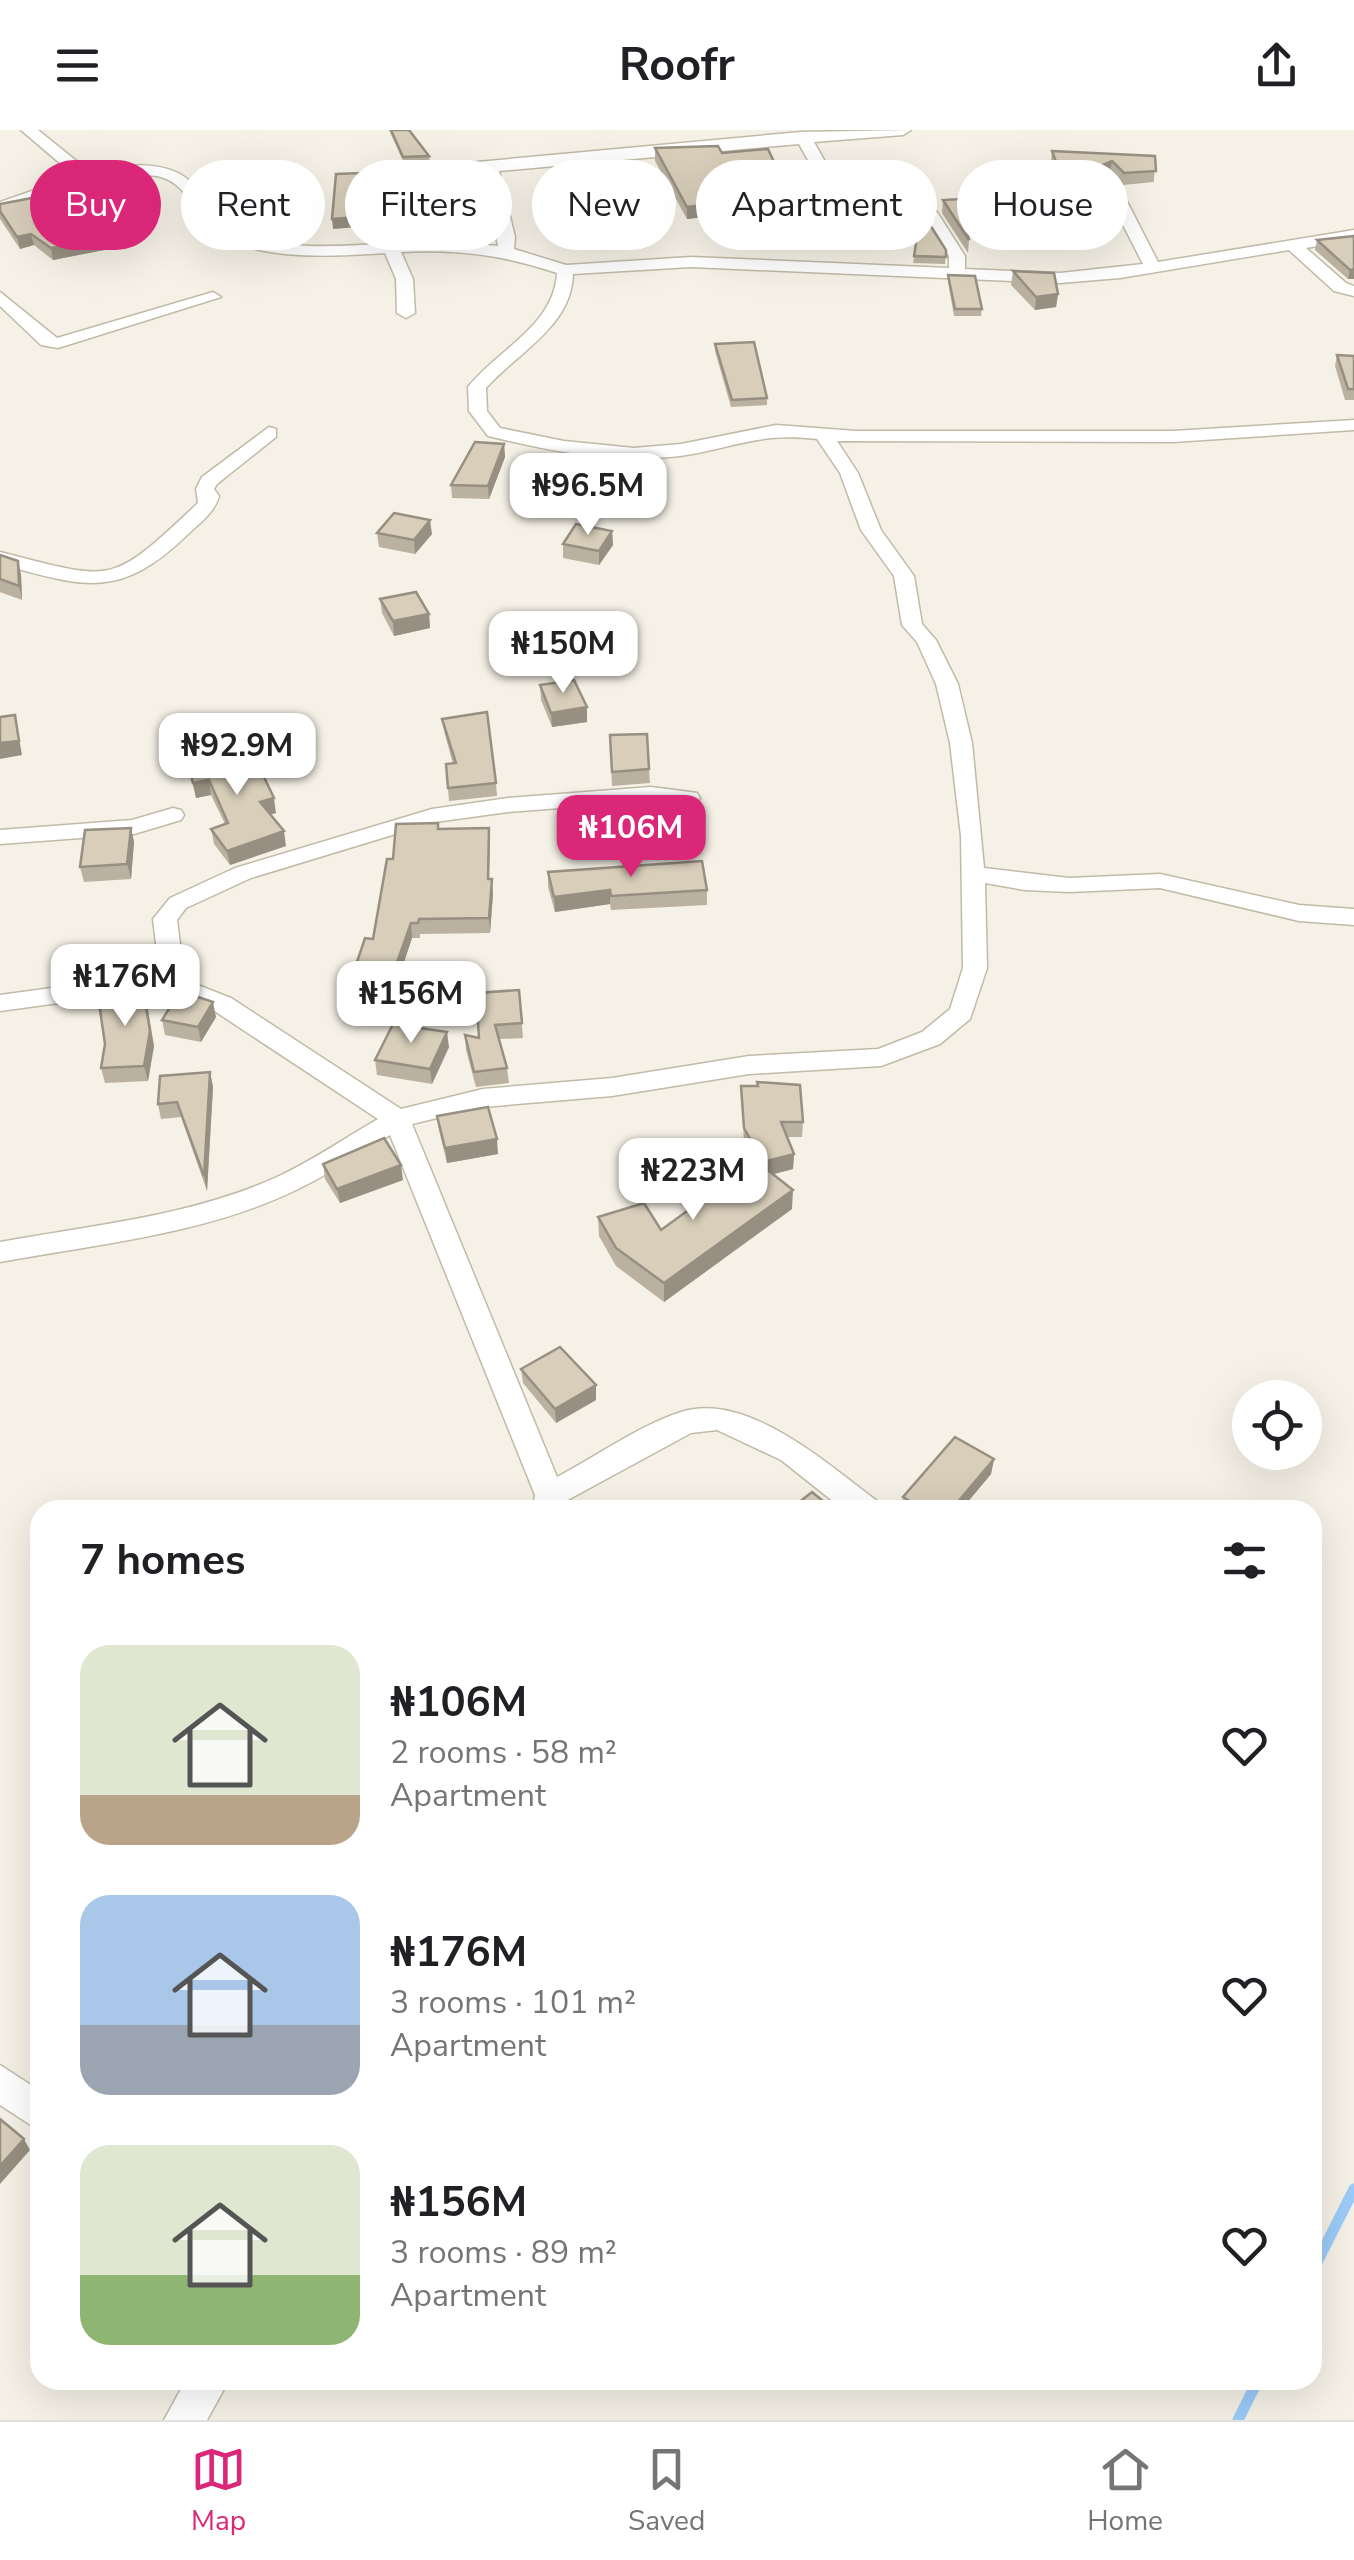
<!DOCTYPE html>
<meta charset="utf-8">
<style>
body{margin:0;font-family:"Nunito Sans",sans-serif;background:#f2f2f2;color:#202124;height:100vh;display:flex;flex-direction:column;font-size:38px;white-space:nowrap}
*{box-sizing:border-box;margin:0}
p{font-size:32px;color:#757577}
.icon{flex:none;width:55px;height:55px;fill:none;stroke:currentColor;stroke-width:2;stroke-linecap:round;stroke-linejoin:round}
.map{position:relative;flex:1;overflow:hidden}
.sheet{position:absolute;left:30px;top:1370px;width:1292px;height:890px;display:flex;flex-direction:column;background:#fff;border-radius:30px;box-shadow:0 10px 40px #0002}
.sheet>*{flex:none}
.top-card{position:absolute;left:30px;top:30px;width:1295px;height:90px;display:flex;gap:20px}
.tools{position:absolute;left:1232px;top:1250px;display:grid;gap:20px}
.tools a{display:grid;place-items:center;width:90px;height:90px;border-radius:50%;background:#fff;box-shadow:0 10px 40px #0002;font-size:50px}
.price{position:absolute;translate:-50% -85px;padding:0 22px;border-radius:20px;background:#fff;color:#222;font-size:32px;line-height:65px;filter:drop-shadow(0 2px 5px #0008)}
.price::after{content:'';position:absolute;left:50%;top:60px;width:30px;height:22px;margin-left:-15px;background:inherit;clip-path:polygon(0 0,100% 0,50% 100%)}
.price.active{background:#db2777;color:#fff}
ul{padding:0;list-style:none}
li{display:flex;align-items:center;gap:30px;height:250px;padding:0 50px}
li span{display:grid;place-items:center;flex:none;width:280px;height:200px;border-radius:30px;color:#555}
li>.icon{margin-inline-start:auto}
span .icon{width:120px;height:120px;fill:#fffc;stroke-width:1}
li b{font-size:42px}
h2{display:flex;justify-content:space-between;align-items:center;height:120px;padding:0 50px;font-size:42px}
.pill{padding:0 35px;border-radius:45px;background:#fff;box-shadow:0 10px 40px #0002;font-size:35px;line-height:90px}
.pill.active{background:#db2777;color:#fff}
header{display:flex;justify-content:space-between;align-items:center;height:130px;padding:0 50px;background:#fff;font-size:45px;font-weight:700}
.tab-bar{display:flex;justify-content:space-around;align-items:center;height:140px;border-top:2px solid #e0e0e0;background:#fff;font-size:28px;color:#757577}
.tab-bar a{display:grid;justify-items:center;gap:5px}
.tab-bar .active{color:#db2777}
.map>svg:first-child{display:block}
</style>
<header><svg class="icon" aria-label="menu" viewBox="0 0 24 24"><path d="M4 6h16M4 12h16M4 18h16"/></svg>Roofr<svg class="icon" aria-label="share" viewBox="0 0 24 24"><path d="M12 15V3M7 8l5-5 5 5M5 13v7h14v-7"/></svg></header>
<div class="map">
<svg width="1354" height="2290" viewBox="0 0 1354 2290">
<rect width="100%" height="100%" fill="#f5f1e6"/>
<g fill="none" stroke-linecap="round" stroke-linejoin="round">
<g stroke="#9bcbf8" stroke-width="11">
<polyline points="1312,2142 1354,2059"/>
<polyline points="1238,2290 1258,2250"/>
</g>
<g stroke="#c1baa7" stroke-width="3">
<g id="street">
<path d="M21,0H38L90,42C125,34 174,27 198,60C211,77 221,95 242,103C284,121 336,116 381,114L367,64L373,50L401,39L801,2L911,0L903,5L814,12L848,73L840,78L832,73L799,14L499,41L515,107L514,119L566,135L691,127L949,138V126L923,85L931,80L937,82L965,126V139L1060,143L1143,134L1100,50L1108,45L1116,50L1158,132L1354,100V110L1306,118L1346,153L1354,156V166L1334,161L1289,120L1120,148L1060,153L691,137L573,144C572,196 517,223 486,258L487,281L500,298L564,311L634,318L681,314L776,295L856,301H1173L1354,290V300L1173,312L837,311L858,343L881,400L914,446L922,494L936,510L958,554L972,613L984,738L1069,748L1160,744L1299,775L1354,779V795L1299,791L1160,758L1069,762L1025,760L985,753L987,838L970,889L940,914L881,936L749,944L612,966L483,977L412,994L557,1347C597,1326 638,1296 681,1282C747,1261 827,1334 877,1371L881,1380H844L781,1330L717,1300L691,1303L564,1372L563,1380H533L535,1365L390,1005C360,1023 330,1044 298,1059C207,1104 98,1114 0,1132V1112C92,1095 192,1086 277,1047C312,1031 345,1008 378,989L213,880L162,859L0,881V865L154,844L158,830L153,789L170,768L235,738L432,679L508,668L651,657L697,663L700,668L697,673L651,671L508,682L435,692L251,748L186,778L177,790L182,830L177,847L231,868L401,979L483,959L612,948L749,926L878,919L922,902L950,879L963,838L961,706L950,613L936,554L917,512L902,495L894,446L861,400L840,343L817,309C758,302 734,318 680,326C615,334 550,321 488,306L469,281L468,257C498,219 554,196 557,143C504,125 457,119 401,122L413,149L415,183L406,188L397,183L396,149L385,123C339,126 257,132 218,103C195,87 188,52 157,46C103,37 51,68 0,82V72L75,46ZM483,42L498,116L446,111L397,113L383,77L386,56L413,46Z"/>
<polygon points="0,162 57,208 213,162 221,167 58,218 41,215 0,176"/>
<path d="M269,297L276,299V307L217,354L214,359L219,366C215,383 197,395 185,407C118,471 81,456 0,434V422C115,451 109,457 198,373L196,359L202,347Z"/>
<polygon points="173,678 181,680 184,685 181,690 134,704 0,714 0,700 132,690"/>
<polygon points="0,1935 40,1961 40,2001 0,1975"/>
<polygon points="186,2250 229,2250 207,2290 164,2290"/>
</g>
</g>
<use href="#street" fill="#fff" fill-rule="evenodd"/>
</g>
<g fill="#bab1a0">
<polygon points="389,0 409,0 429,26 430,33 404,33"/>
<polygon points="655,18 722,23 789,64 788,77 687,89 655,31"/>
<polygon points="1052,21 1155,26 1154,52 1123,55 1110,42 1101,46 1100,52 1105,60 1103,71 1066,74 1051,32"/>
<polygon points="407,40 468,66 469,78 419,82 408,52"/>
<polygon points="299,54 299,60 264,106 259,105 258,99 248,98 231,71 230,64"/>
<polygon points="876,59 907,73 914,79 946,120 945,134 913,133 917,108 863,109 862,84 878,83"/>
<polygon points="943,70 969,110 968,123 942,83"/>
<polygon points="0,74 102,108 104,120 53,130 34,115 20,119 0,89"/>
<polygon points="1354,106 1354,149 1348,149 1315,120 1317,110"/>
<polygon points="1013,141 1058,164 1056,177 1035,180 1011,155"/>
<polygon points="948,145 982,179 981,186 954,186 948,152"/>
<polygon points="715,214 767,268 767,275 731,277 715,221"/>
<polygon points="1337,225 1354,226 1354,270 1345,270 1335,236"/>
<polygon points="504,314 505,327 489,369 452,368 451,355"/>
<polygon points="612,401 613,415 599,435 563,428 563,414"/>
<polygon points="377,403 432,404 415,424 379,417"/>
<polygon points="0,425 18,431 21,445 22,470 0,462"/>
<polygon points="380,469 429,484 430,498 394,506 382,483"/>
<polygon points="540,555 587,592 552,597 541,570"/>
<polygon points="442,589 496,653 497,666 449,671 446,634 453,634 444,601"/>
<polygon points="610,605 649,639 650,653 612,656"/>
<polygon points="187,631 256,646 276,683 270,685 286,716 230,735 214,714 211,699 225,694 211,665 196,668"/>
<polygon points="438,693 439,699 490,713 489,749 493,764 490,803 420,804 420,808 412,808 397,853 358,849 356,835 373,809 393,729"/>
<polygon points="131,698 134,712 131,749 84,752 80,737"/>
<polygon points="548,742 707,760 707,775 611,780 610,774 555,782 548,757"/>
<polygon points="519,860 523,908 499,909 507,938 509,953 476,957 466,920 465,905 479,908"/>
<polygon points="147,873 154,916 148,951 105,953 101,938"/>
<polygon points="216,887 201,912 165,905 162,890"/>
<polygon points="449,917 432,954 377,945 375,930"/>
<polygon points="210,942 213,957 207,1061 181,987 161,989 158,974"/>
<polygon points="741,956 803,992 802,1007 787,1007 794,1024 793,1039 773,1044 792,1079 664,1172 616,1136 599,1106 598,1087 661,1100 754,1032 744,1013"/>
<polygon points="437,986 498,1024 447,1033 439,1000"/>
<polygon points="323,1034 403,1050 340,1073 325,1049"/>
<polygon points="521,1239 596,1270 556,1293 523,1253"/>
<polygon points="994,1329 991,1344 961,1380 901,1380 903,1367"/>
</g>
<g fill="#979082">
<polygon points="1112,31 1110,42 1098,47 1100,36"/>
<polygon points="299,54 299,60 264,106 263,100"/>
<polygon points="789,64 788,77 687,89 687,77"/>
<polygon points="371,86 372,96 333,99 332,89"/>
<polygon points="31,104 34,115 20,119 17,107"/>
<polygon points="102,108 104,120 53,130 51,118"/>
<polygon points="1354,139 1354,149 1348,149 1350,140"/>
<polygon points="1058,164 1056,177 1035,180 1036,167"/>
<polygon points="504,314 505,327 489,369 488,356"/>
<polygon points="430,390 432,404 415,424 414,410"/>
<polygon points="612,401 613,415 599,435 599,421"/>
<polygon points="18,431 21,445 22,470 19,456"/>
<polygon points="429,484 430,498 394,506 393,491"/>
<polygon points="587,577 587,592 552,597 551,583"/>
<polygon points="15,585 22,625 0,629 0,613"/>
<polygon points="209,650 211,665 196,668 193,653"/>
<polygon points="274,668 276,683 263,686 260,672"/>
<polygon points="131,698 134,712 131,749 127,734"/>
<polygon points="284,701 286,716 230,735 227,721"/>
<polygon points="492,749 493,764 490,803 489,788"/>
<polygon points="610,760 610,774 555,782 554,767"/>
<polygon points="411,793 412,808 397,853 395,838"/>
<polygon points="143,858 154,916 148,951 144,936"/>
<polygon points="213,872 216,887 201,912 198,897"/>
<polygon points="447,902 449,917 432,954 430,939"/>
<polygon points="210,942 213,957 207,1061 204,1046"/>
<polygon points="497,1009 498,1024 447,1033 445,1018"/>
<polygon points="794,1024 793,1039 763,1047 763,1032"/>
<polygon points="401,1035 403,1050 340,1073 337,1059"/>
<polygon points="793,1060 792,1079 664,1172 664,1153"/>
<polygon points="596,1255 596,1270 556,1293 555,1279"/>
<polygon points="994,1329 991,1344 961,1380 951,1380"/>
<polygon points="24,2009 30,2020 0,2054 0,2036"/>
</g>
<g fill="#d8ceba" stroke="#979082" stroke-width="2.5">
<polygon points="391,0 409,0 429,26 403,27"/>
<polygon points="718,16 722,23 768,19 789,64 687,77 655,18"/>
<polygon points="1052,21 1155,26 1156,41 1124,43 1112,31 1100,36 1101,46 1096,46 1105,60 1067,62"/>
<polygon points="464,35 468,66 418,70 407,40"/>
<polygon points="362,43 360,62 371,86 332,89 336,44"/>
<polygon points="266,53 299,54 263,100 258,99 259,93 247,92 230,64 265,60"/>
<polygon points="905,58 907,73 912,73 914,79 920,79 946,120 946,127 914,126 918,101 864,102 862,84 880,82 876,59"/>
<polygon points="69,61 102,108 51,118 31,104 17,107 0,81 0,74"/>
<polygon points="960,69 969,110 943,70"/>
<polygon points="1354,106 1354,139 1350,140 1317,110"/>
<polygon points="1013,141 1054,143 1058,164 1036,167"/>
<polygon points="948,145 975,146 982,179 955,179"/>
<polygon points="754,212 767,268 732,270 715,214"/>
<polygon points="1337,225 1354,226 1354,259 1348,259"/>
<polygon points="475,312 504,314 488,356 451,355"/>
<polygon points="394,383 430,390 414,410 377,403"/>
<polygon points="576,394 612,401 599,421 563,414"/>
<polygon points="0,425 18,431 19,456 0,449"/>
<polygon points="416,462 429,484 393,491 380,469"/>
<polygon points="574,550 587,577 551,583 540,555"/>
<polygon points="487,582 496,653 448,658 446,634 456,633 442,589"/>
<polygon points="15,585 19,611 0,613 0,587"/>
<polygon points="647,604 649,639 612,642 610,605"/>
<polygon points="248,620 256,646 263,645 274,668 260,672 284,701 227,721 211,699 228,693 209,650 193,653 187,631"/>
<polygon points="438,693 438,699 489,698 488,749 492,749 489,788 419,789 418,793 411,793 395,838 356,835 365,808 373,809 387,729 393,729 396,694"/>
<polygon points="131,698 127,734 80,737 85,700"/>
<polygon points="702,731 707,760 611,766 610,760 554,767 548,742"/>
<polygon points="143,858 150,901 144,936 101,938 105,914 98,866"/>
<polygon points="519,860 522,893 495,895 507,938 474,942 465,905 479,908 476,863"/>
<polygon points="180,861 213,872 198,897 162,890"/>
<polygon points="393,894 447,902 430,939 375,930"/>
<polygon points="210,942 204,1046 177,972 158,974 160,946"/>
<polygon points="757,952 800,955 803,992 781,992 794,1024 763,1032 744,998 741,956 758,956"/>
<polygon points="488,977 497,1009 445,1018 437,986"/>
<polygon points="384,1008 401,1035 337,1059 323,1034"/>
<polygon points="756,1031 793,1060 664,1153 616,1118 598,1087 644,1073 661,1100"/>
<polygon points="560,1217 596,1255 555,1279 521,1239"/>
<polygon points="955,1307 994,1329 951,1380 925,1380 903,1367"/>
<polygon points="812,1362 834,1380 789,1380"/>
<polygon points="0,1989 24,2009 0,2036"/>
</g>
</svg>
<div class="tools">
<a><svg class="icon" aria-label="locate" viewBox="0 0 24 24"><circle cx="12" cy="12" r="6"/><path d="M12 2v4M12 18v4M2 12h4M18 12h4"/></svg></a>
</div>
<b class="price" style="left:588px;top:408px">₦96.5M</b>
<b class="price" style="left:563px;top:566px">₦150M</b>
<b class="price" style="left:237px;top:668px">₦92.9M</b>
<b class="price active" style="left:631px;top:750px">₦106M</b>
<b class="price" style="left:125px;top:899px">₦176M</b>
<b class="price" style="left:411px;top:916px">₦156M</b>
<b class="price" style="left:693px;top:1093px">₦223M</b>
<div class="top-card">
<a class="pill active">Buy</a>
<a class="pill">Rent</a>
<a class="pill">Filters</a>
<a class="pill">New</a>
<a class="pill">Apartment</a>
<a class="pill">House</a>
</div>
<section class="sheet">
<h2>7 homes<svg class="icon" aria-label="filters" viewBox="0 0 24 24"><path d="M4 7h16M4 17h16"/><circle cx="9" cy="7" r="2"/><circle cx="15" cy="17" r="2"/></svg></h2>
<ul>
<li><span style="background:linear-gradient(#dfe7d0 75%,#b9a48a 0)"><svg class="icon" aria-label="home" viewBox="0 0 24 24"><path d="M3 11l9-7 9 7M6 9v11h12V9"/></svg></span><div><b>₦106M</b><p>2 rooms · 58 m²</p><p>Apartment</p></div><svg class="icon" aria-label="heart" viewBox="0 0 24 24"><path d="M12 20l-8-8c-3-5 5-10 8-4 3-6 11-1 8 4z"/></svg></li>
<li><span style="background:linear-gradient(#a9c7e8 65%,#9aa5b1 0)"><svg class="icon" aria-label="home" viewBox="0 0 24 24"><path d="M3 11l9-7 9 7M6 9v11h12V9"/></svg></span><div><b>₦176M</b><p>3 rooms · 101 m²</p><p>Apartment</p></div><svg class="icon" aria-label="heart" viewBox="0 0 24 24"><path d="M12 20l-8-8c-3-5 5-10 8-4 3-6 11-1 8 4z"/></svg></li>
<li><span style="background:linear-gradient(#dfe7d0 65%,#8fb573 0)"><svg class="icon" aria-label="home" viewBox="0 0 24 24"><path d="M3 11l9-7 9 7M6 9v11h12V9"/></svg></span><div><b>₦156M</b><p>3 rooms · 89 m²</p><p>Apartment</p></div><svg class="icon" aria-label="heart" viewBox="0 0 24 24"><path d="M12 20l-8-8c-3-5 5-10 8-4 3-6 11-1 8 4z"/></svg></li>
</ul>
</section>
</div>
<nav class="tab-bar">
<a class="active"><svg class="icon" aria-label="map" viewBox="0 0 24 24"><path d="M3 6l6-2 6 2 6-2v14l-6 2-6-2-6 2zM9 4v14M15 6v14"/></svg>Map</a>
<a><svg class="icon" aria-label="saved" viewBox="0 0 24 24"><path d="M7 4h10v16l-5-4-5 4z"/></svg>Saved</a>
<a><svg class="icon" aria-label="home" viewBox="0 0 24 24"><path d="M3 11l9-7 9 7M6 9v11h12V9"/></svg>Home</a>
</nav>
